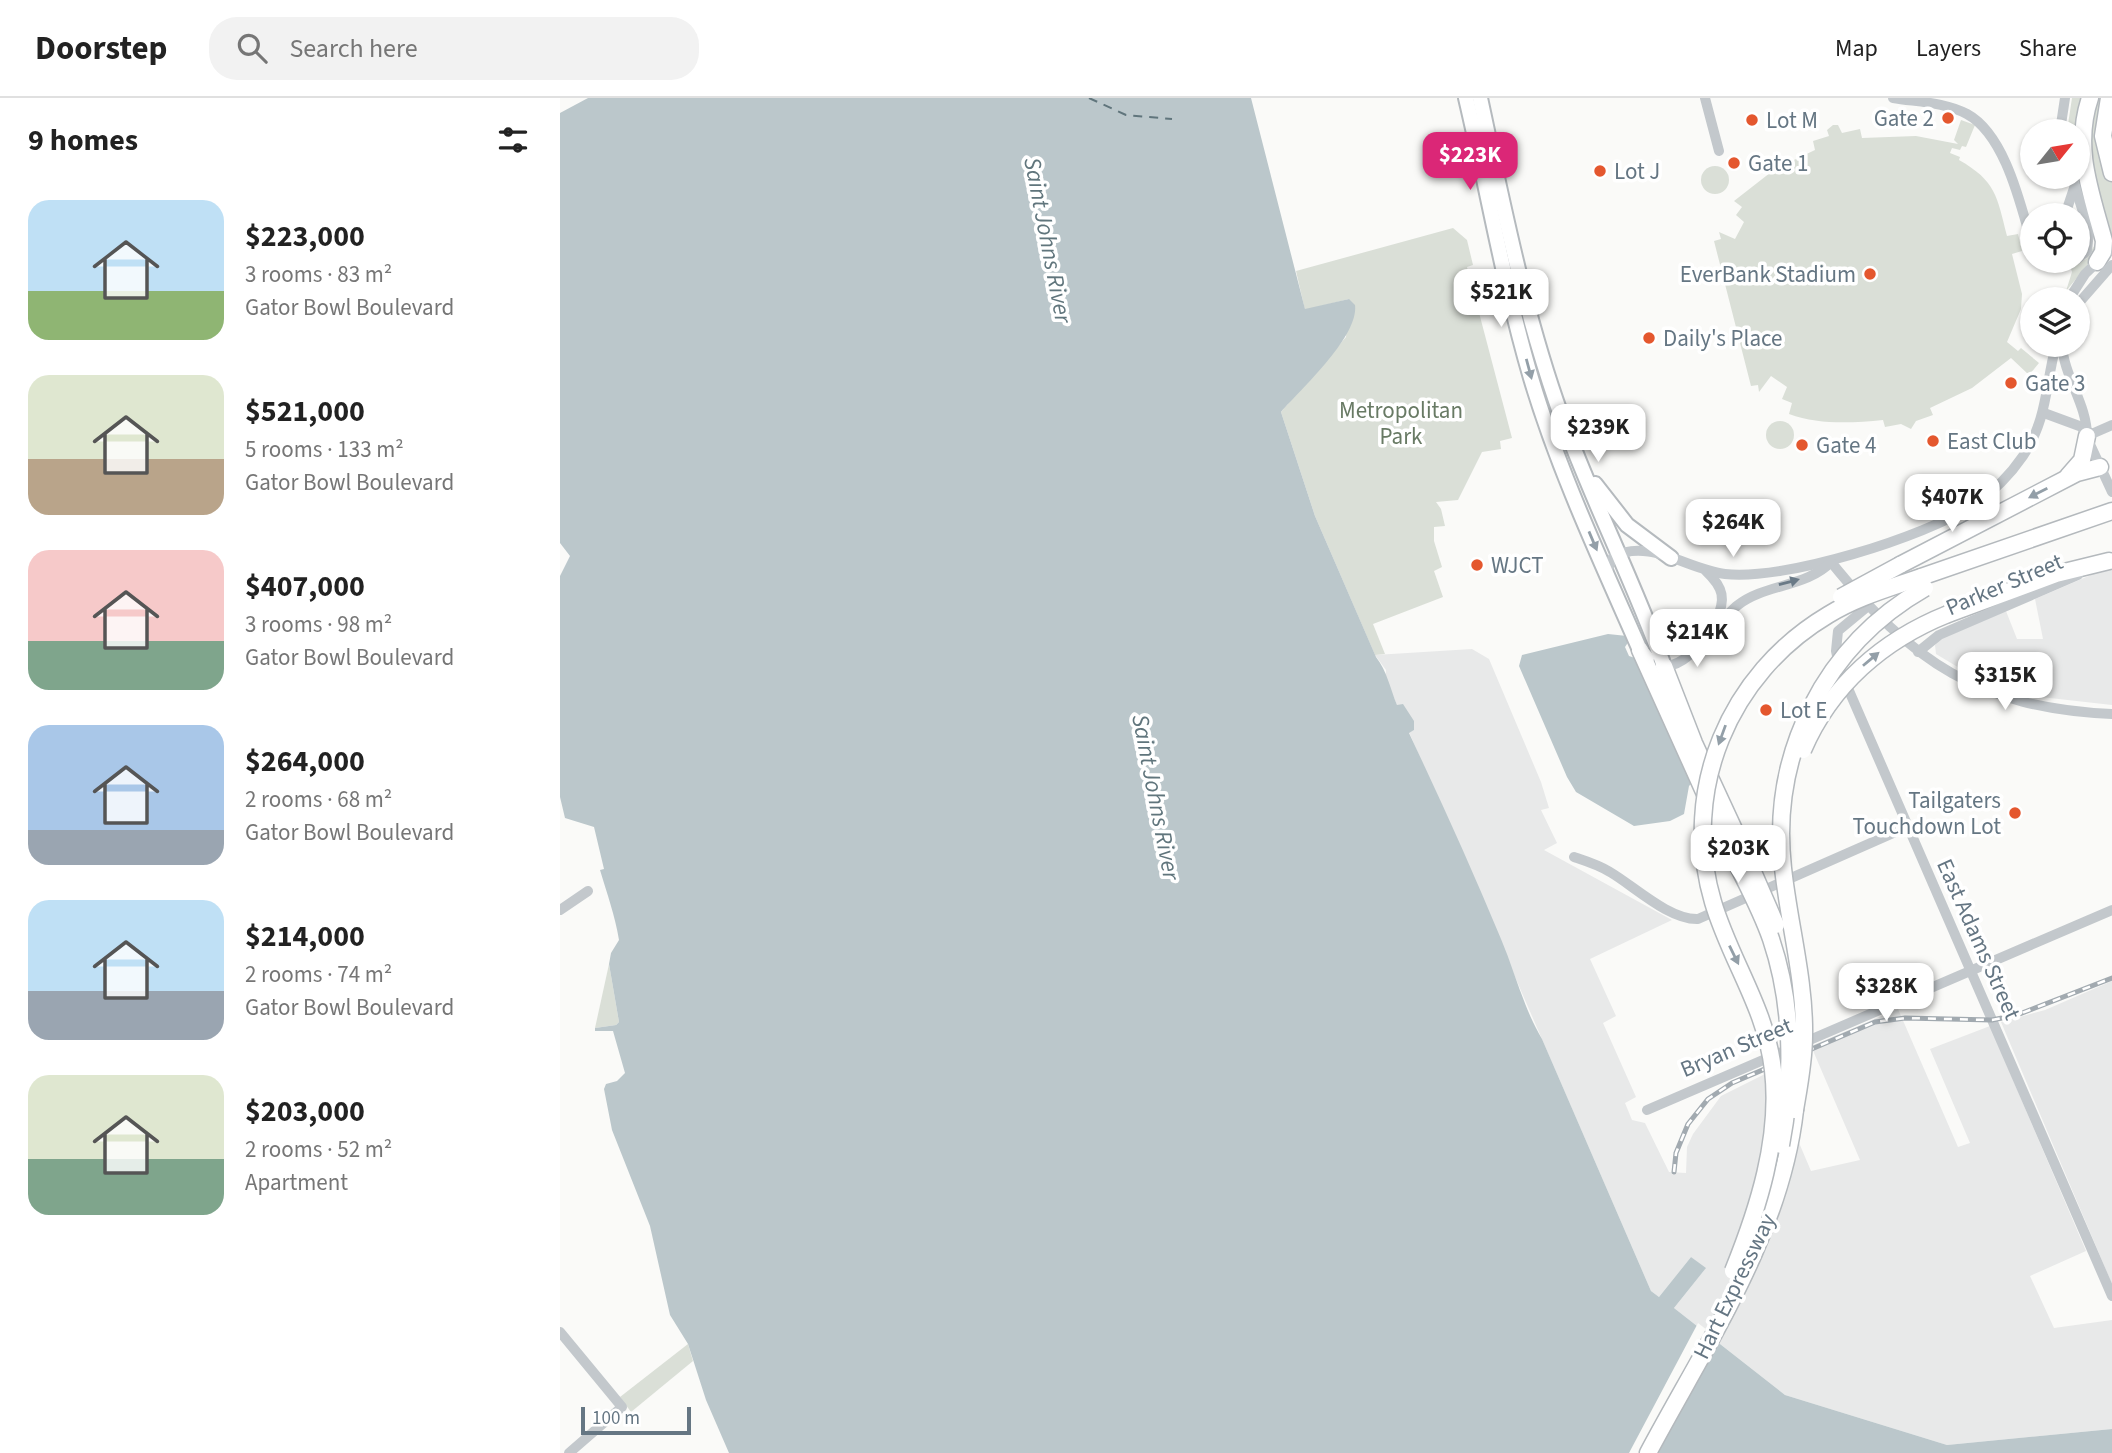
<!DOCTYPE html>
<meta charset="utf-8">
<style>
body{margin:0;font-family:"Source Sans 3",sans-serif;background:#f2f2f2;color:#222;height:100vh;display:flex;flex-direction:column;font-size:26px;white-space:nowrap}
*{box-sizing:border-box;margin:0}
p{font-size:23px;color:#767676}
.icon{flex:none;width:38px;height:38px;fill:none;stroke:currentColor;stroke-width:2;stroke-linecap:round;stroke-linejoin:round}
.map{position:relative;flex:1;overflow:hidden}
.drawer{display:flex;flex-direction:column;background:#fff;width:560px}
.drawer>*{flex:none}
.needle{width:46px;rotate:60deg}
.buttons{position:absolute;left:1460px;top:21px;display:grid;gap:14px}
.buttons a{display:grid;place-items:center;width:70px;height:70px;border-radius:50%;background:#fff;box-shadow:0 2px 5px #0004;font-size:35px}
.scale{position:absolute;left:21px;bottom:18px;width:110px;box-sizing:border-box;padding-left:7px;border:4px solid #657683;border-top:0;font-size:19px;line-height:24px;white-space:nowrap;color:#657683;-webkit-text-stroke:5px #fff;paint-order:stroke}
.price{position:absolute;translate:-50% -60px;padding:0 16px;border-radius:14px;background:#fff;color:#222;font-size:23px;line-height:46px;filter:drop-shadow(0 2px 4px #0008)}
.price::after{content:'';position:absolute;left:50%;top:42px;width:21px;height:16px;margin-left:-10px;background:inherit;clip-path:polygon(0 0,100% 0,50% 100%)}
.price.current{background:#db2777;color:#fff}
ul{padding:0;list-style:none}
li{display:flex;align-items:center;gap:21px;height:175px;padding:0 28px}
li span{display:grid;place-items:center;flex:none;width:196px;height:140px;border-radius:21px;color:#555}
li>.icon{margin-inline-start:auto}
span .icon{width:84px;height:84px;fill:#fffc;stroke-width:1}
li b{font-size:30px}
h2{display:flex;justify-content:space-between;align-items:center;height:84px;padding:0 28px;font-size:30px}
header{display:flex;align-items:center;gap:42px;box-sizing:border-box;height:98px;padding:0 35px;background:#fff;border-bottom:2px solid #e0e0e0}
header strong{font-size:33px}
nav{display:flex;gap:38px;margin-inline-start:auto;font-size:24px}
.search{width:490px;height:63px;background:#f2f2f2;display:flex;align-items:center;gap:18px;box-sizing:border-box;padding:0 24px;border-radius:28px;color:#767676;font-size:26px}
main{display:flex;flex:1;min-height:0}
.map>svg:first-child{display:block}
</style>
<header>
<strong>Doorstep</strong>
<div class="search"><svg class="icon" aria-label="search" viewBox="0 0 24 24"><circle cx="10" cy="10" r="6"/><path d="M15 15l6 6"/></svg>Search here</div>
<nav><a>Map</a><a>Layers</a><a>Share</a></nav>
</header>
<main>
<section class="drawer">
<h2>9 homes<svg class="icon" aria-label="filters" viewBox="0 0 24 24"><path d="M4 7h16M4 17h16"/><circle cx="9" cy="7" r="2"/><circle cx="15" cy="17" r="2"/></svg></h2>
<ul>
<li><span style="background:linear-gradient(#bfe0f5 65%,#8fb573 0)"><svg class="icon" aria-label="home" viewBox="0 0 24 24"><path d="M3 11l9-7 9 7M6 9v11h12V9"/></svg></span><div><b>$223,000</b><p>3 rooms · 83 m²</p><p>Gator Bowl Boulevard</p></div></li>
<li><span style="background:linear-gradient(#dfe7d0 60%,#b9a48a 0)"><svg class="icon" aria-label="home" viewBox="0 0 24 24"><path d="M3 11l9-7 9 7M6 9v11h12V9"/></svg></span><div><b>$521,000</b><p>5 rooms · 133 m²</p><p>Gator Bowl Boulevard</p></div></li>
<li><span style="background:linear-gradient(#f6c9c9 65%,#7fa58c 0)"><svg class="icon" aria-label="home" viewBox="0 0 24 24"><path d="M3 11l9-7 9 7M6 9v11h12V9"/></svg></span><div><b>$407,000</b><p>3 rooms · 98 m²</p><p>Gator Bowl Boulevard</p></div></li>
<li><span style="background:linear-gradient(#a9c7e8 75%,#9aa5b1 0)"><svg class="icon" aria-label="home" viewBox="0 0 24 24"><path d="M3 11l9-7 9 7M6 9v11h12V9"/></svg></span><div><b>$264,000</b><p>2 rooms · 68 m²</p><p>Gator Bowl Boulevard</p></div></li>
<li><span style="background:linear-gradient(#bfe0f5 65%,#9aa5b1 0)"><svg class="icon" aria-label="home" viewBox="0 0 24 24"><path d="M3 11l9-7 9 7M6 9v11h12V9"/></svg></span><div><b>$214,000</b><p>2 rooms · 74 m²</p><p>Gator Bowl Boulevard</p></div></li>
<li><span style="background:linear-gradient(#dfe7d0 60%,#7fa58c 0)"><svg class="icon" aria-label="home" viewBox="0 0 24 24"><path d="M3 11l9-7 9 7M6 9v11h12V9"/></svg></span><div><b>$203,000</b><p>2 rooms · 52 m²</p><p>Apartment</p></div></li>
</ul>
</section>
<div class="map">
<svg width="1552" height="1355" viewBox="0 0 1552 1355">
<rect width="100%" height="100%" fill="#fafaf8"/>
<g fill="#e8e9e9">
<polygon points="1552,468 1552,607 1481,599 1436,587 1406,574 1376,556 1375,547 1378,542 1446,513 1457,541 1483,541 1475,501"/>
<polygon points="912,551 929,561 981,684 989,710 981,712 997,745 984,752 1112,822 1030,861 1056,918 1043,925 1076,999 1065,1005 1072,1022 1085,1025 1109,1074 1126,1075 1127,1049 1133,1036 1161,998 1209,974 1251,1073 1300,1062 1251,948 1338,911 1398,1049 1410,1045 1370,951 1430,928 1526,1153 1470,1178 1494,1230 1552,1222 1552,1331 1387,1347 1225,1297 1114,1210 1145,1171 1131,1159 1099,1199 1091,1193 849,634 854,632 837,607 826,582 826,572 815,557"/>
<polygon points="1552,883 1552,1186 1441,924 1485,912"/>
</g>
<g fill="#dadfd7">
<polygon points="1512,0 1528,0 1522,17 1540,152 1506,193 1512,174 1510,168 1526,161 1536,145 1517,73 1517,33 1507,33"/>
<path d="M1537,0H1546L1552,83V145C1537,96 1520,50 1537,0Z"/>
<path d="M1401,22L1415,27L1406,49L1402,48L1400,52L1392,50L1390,55L1400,59L1399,62C1436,83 1437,98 1447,138L1458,136L1462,153L1452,156L1462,196L1461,211L1447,244L1458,253L1461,250L1479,265L1469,277L1451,260L1412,290L1370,310L1373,317L1356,323L1351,331L1341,326L1325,329L1323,322C1292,325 1259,327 1229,316L1232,305L1222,301L1227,289L1211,278L1199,294L1198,287L1191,288L1154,143L1161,141L1159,134L1175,141L1184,124L1176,117L1182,109L1174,103L1215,71L1255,52L1253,43L1269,38L1267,32L1273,27H1278L1282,35L1300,31L1302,40L1356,38L1398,46L1394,42Z"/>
<circle cx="1155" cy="82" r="14"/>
<polygon points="893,130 907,142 913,167 907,169 952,340 940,343 941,351 922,354 898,402 876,404 881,411 885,428 874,429 874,443 882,469 874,473 883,499 813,526 825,556 815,557 755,418 721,314 786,239 789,201 745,212 736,173"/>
<circle cx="1220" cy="337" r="14"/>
<polygon points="49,866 59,924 56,927 35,930"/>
<polygon points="128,1246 133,1263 71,1314 60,1299"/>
</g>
<g fill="#bbc7cb">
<path d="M28,0H691L745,211L789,201L795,207C799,238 742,290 721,314L755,418L816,559C827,573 830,590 837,607L843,606L854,623V632L849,635C881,703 912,771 941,841C955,874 963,909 982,941L1091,1193L1099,1199L1131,1159L1146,1170L1114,1210L1225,1297L1387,1347L1552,1331V1355H169L146,1302L128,1246L110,1217L90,1128L52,1032L44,991L46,986L57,983L65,975L53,933H35V930L56,927L59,924L49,866L51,855L59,842C55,817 47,796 40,772L44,771L34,729L5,720L0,699V478L10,458L0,445V15Z"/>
<polygon points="1048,536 1067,538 1069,543 1065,549 1069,558 1075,560 1133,684 1129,688 1124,716 1110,723 1074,728 1016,694 1007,679 959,568 962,557"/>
</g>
<polygon fill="#fafaf8" points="1138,1225 1156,1239 1094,1355 1069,1355"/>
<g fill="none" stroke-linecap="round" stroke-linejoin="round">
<polyline stroke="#60757c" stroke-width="2" stroke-dasharray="9 7" stroke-linecap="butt" points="529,0 566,17 612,21"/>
<g stroke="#b5babe" stroke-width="18">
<g id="major">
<path d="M906,0C928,93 944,188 971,280C999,374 1041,463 1080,552L1087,560"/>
<path d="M920,0C942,102 962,204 996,303C1027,393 1072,478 1104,568"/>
<polyline points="1035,386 1067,427 1111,460"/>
</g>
</g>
<g stroke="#b4b9bd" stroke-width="19">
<g id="highway">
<path d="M1530,0C1513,50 1531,94 1544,143L1543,154L1537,164"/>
<polyline points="1549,0 1543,38 1552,75"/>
<polyline points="1508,378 1522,362 1527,338"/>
<polyline points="1340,467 1517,375 1540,369"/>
<polyline points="1361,479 1552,413"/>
<polyline points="1388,516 1496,476 1549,463"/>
<polyline points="1080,552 1173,758"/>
<polyline points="1104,568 1134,645 1184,753"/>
<path d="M1088,1355C1146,1246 1221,1137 1235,1012"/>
</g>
</g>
<g stroke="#c3c8cc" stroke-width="10">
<polyline points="1145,0 1159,53"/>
<path d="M1333,0C1357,4 1385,4 1407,16C1442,35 1458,96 1468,132"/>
<polyline points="1500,33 1505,0"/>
<polyline points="1512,79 1529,133 1527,153 1517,161"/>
<polyline points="1505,117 1514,90"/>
<polyline points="1509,201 1525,176 1552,150"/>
<polyline points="1517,207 1552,167"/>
<path d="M1502,247C1504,279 1527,306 1527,338L1552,327"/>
<polyline points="1484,315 1522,329 1552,394"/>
<path d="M1271,464C1352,564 1419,610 1552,616"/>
<path d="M1146,473C1164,490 1166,501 1156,523"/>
<path d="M1046,475L1053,459C1088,439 1129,472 1165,476C1225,483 1363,439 1414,407C1433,394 1450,377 1463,358C1488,320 1485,288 1496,247"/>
<polyline points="1307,509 1278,533 1276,553 1280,572 1552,1198"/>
<polyline points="1358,554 1379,537 1518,477"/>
<path d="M1104,568C1130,570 1157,523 1178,507C1205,486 1247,489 1271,464"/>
<path d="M1014,759C1026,763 1039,767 1050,774C1074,788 1109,822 1138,821L1347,729"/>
<polyline points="0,812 28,793"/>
<polyline points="1087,1012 1552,812"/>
<polyline points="0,1234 62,1309 9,1355"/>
</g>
<use href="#major" stroke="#fff" stroke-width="14"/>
<use href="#highway" stroke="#fff" stroke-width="16"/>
<g stroke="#a2aab0" stroke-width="5">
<polyline id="rail" points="1114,1074 1116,1055 1128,1026 1148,1001 1172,985 1315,924 1345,920 1432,922 1457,917 1552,880"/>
</g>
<use href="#rail" stroke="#fff" stroke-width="2.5" stroke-dasharray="8" stroke-linecap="butt"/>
<g stroke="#b4b9bd" stroke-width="19" stroke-linecap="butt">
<g id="highway-bridge">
<polyline points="1281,499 1340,467"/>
<path d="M1243,652C1271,587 1323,542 1388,516"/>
<polyline points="1184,753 1216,827"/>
<path d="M1173,758C1186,785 1201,812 1211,841C1233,906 1234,980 1221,1047"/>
<path d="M1235,1012C1239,988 1244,963 1244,938C1245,882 1229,826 1223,770C1210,655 1265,547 1365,490"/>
<path d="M1173,1173C1198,1111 1221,1040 1213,972C1206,910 1170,862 1153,804C1120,692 1169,576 1268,517C1297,499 1330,490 1361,479"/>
</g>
</g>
<use href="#highway-bridge" stroke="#fff" stroke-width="16"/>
</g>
<defs><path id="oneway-solid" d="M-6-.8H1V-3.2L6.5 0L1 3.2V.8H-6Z" transform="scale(1.75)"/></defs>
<g fill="#939fa8">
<use href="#oneway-solid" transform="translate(969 271) rotate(75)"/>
<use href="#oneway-solid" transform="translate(1478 395) rotate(153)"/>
<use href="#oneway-solid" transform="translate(1033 443) rotate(67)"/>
<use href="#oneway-solid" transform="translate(1311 561) rotate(-40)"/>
<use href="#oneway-solid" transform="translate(1162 637) rotate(110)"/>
<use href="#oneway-solid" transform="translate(1174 857) rotate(64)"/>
</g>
<use fill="#6a7a87" href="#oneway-solid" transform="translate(1229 484) rotate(-15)"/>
<g fill="#e4572e" stroke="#fff" stroke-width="2.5">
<circle cx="1388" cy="20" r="7"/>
<circle cx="1192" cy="22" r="7"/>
<circle cx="1174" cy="65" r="7"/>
<circle cx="1040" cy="73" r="7"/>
<circle cx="1310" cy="176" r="7"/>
<circle cx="1089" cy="240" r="7"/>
<circle cx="1451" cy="285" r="7"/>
<circle cx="1373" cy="343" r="7"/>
<circle cx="1242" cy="347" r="7"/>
<circle cx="917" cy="467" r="7"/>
<circle cx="1206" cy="612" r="7"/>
<circle cx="1455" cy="715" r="7"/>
</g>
<g text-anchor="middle" stroke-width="7" stroke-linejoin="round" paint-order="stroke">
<g font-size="23" fill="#657683" stroke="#fff" text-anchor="start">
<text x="1374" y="28" text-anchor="end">Gate 2</text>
<text x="1206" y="30">Lot M</text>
<text x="1188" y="73">Gate 1</text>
<text x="1054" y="81">Lot J</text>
<text x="1296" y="184" text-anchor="end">EverBank Stadium</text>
<text x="1103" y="248">Daily's Place</text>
<text x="1465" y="293">Gate 3</text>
<text x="1387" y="351">East Club</text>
<text x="1256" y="355">Gate 4</text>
<text x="931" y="475">WJCT</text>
<text x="1220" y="620">Lot E</text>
<text x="1441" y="710" text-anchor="end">Tailgaters<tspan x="1441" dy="26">Touchdown Lot</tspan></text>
</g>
<g font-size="23" fill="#687a64" stroke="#fff">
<text x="841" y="320">Metropolitan<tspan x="841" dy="26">Park</tspan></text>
</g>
<g font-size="23" fill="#657683" stroke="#fff">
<text transform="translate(1444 486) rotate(-23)" y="8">Parker Street</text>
<text transform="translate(1419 841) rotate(66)" y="8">East Adams Street</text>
<text transform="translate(1176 949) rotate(-23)" y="8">Bryan Street</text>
<text transform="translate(1174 1188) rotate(-64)" y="8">Hart Expressway</text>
</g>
<g font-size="24" font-style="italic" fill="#60757c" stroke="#fff">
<text transform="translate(488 142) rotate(79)" y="8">Saint Johns River</text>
<text transform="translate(596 699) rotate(79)" y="8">Saint Johns River</text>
</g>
</g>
</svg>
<div class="buttons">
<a><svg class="needle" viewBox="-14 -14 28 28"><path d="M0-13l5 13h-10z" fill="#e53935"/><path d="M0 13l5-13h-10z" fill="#767676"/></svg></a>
<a><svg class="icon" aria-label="locate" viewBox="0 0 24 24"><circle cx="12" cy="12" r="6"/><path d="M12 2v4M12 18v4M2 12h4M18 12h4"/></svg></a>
<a><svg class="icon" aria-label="layers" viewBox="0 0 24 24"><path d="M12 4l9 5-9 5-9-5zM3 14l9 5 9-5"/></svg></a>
</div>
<div class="scale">100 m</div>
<b class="price current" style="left:910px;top:94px">$223K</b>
<b class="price" style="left:941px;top:231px">$521K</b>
<b class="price" style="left:1038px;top:366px">$239K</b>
<b class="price" style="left:1392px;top:436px">$407K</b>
<b class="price" style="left:1173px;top:461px">$264K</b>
<b class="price" style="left:1137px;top:571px">$214K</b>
<b class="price" style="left:1445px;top:614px">$315K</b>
<b class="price" style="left:1178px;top:787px">$203K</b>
<b class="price" style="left:1326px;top:925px">$328K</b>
</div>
</main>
